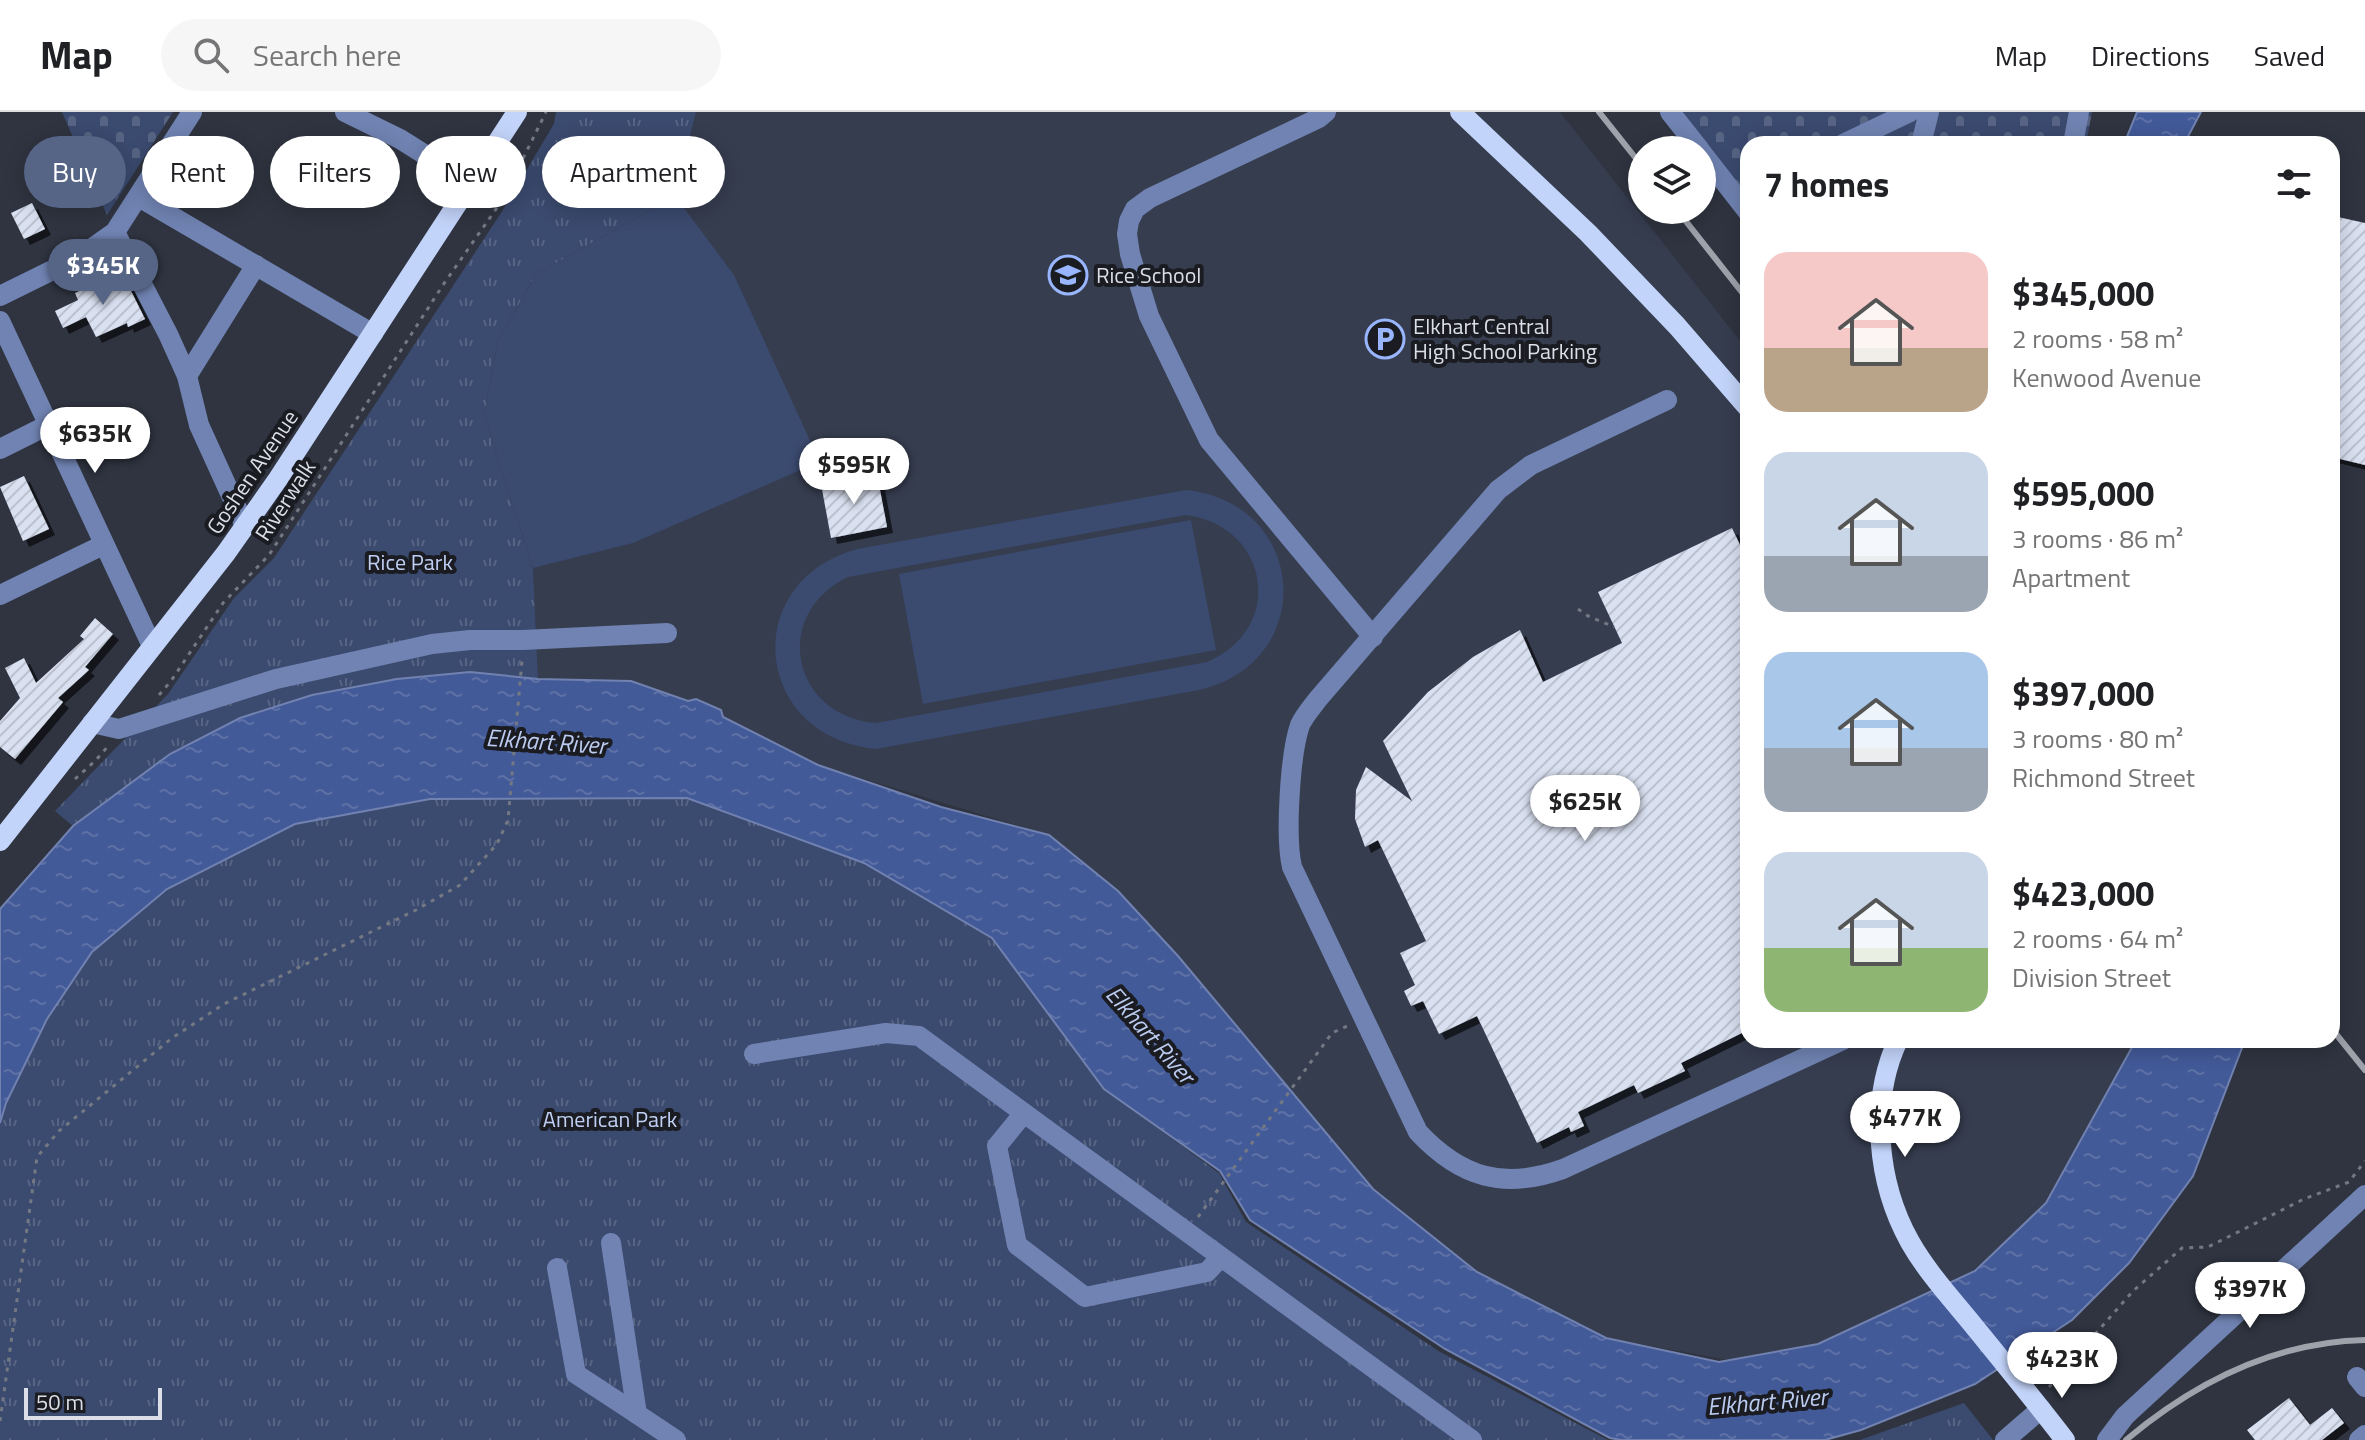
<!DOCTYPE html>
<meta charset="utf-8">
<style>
body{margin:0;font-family:"Titillium Web",sans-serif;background:#f6f6f6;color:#202124;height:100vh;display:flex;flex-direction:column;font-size:30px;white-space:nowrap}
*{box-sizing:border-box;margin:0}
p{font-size:26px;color:#757577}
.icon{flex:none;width:44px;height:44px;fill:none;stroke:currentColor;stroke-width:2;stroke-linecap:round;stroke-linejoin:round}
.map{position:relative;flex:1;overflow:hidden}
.sheet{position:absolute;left:1740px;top:24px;width:600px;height:912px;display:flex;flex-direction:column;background:#fff;border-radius:24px;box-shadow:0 4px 20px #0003}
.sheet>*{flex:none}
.guide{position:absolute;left:24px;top:24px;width:760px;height:72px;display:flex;gap:16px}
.fabs{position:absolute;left:1628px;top:24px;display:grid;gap:16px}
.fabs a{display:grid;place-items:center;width:88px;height:88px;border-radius:50%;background:#fff;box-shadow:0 4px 20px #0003;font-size:40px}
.scale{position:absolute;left:24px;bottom:20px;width:138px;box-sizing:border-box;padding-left:8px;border:4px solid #dcdfe7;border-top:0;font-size:22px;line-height:28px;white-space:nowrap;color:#dcdfe7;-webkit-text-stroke:6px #1a1c22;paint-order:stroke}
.price{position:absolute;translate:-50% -68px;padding:0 18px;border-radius:28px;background:#fff;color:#222;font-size:26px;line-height:52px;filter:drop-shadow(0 2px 4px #0008)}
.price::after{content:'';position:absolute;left:50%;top:48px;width:24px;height:18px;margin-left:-12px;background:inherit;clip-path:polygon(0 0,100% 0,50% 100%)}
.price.current{background:#566486;color:#fff}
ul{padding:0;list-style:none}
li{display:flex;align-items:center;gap:24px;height:200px;padding:0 24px}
li span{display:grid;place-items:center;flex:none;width:224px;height:160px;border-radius:24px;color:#555}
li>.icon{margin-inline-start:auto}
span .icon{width:96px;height:96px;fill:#fffc;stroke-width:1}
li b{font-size:34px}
h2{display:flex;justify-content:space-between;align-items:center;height:96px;padding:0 24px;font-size:34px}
.tag{padding:0 28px;border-radius:36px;background:#fff;box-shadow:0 4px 20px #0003;font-size:28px;line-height:72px}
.tag.current{background:#566486;color:#fff}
header{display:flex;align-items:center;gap:48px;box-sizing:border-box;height:112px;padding:0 40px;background:#fff;border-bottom:2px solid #e0e0e0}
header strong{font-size:38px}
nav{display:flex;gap:44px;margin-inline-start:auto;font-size:28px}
.search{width:560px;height:72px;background:#f6f6f6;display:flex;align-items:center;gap:20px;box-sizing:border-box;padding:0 28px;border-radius:44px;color:#757577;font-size:30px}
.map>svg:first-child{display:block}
</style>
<header>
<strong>Map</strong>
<div class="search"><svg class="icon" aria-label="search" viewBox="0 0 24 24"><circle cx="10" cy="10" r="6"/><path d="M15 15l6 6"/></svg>Search here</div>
<nav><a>Map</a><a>Directions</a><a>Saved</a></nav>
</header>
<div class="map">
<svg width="2365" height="1328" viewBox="0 0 2365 1328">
<defs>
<pattern id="cemetery-stones" width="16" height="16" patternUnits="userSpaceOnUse" patternTransform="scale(2)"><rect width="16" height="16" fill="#3b4a6f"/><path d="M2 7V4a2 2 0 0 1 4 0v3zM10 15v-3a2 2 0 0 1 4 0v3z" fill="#576484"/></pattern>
<pattern id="park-tufts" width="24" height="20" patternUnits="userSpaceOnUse" patternTransform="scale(2)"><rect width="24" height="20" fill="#3b4a6f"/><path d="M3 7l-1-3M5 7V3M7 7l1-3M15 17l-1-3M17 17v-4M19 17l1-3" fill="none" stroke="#576484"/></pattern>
<pattern id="water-ripples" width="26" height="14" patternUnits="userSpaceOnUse" patternTransform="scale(2)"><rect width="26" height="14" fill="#435a99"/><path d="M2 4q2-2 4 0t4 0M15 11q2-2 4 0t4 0" fill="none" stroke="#5e71a7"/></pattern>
<pattern id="building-hatch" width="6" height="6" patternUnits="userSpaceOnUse" patternTransform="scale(2)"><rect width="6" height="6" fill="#d9e0f0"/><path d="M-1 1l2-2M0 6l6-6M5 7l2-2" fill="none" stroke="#bbc1ce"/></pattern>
<filter id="shadow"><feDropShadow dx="6" dy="6" stdDeviation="0" flood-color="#0009"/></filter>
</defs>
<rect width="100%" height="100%" fill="#2f3440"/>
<polygon fill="#363d4f" points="696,0 1560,0 1748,239 1748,928 2136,928 2046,1091 1975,1159 1818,1232 1729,1248 1606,1226 1477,1160 1373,1077 1178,844 1118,779 1049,723 818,653 689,589 632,569 538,567 533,456 484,303 536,162 675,84"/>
<g fill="#3b4a6f" fill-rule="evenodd">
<polygon points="675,84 734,163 813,335 805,356 633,431 533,456 484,303 498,228 536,162"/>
<path d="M1186,378C1308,391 1319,550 1199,578L876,637C753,625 738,470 857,437ZM1186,403C1270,414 1286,517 1207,550L876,611C791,604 771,502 848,465Z"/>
<polygon points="1191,408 1216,538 923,592 899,462"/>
</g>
<g fill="url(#cemetery-stones)">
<polygon points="62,0 173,0 107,103"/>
<polygon points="1659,0 2092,0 2086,32 1748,32 1748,113"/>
</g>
<g fill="url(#park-tufts)">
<polygon points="556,0 696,0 675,84 536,162 498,228 484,303 533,456 538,567 470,560 397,567 312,583 240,606 170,642 73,714 55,699 168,582 234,486 274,446 501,101 554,12"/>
<polygon points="526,685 687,686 864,751 992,826 1104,977 1219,1061 1246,1110 1440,1240 1608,1328 0,1328 0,1011 6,991 47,907 92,840 167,777 295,712 430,687"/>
<polygon points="1964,1291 1993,1328 1860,1328"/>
</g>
<g fill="url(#water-ripples)" stroke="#7182b0" stroke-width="2">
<polygon points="2137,0 2201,0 2184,32 2124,32"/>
<polygon points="470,560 538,567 631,569 688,589 696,587 721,598 723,605 818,653 941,695 1049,723 1118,779 1178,844 1373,1077 1477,1160 1606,1226 1719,1250 1818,1232 1975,1159 2046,1091 2136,928 2245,928 2193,1064 2129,1151 2072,1208 1975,1272 1861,1318 1825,1328 1621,1328 1610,1326 1445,1237 1250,1108 1220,1059 1104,977 992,826 864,751 687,686 430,687 295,712 167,777 92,840 47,907 6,991 0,1011 0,797 73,714 170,642 240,606 312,583 397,567"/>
</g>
<g fill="url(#building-hatch)" filter="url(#shadow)">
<polygon points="32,91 45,117 24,127 11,101"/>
<polygon points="2338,105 2365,111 2365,353 2332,345 2332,133"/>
<polygon points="123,163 145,207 128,215 127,211 96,225 86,205 63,216 55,199 78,188 75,181 94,172 96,176"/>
<polygon points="877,362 887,415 831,426 821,372"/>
<polygon points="24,364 49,417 23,429 0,375"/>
<polygon points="1732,416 1748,450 1748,918 1681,951 1685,959 1638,981 1634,973 1578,1000 1584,1014 1571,1020 1569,1015 1537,1031 1477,904 1439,922 1423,889 1411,894 1404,879 1415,873 1400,841 1426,829 1378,728 1365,735 1355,707 1356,678 1366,655 1412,689 1383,629 1428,580 1473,545 1520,518 1543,570 1622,531 1598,480"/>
<polygon points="95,506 113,522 85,555 89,558 58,586 63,590 15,647 0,635 0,609 20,586 5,556 24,546 36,571 84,527 80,524"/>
<polygon points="2289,1286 2310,1313 2332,1296 2344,1311 2322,1328 2255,1328 2247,1318"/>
</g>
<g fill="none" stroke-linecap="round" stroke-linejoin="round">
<g stroke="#747883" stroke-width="3" stroke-dasharray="4 6" stroke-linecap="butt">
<polyline points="1578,497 1588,504 1614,515"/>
<polyline points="159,583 171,569 223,491 269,443 443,173 503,87 546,0"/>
<polyline points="75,667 95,649 109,633"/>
<polyline points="1198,1105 1332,921 1347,914"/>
<polyline points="2049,1275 2133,1179 2182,1136 2208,1135 2304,1087 2349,1070 2365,1049"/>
<polyline points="0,1309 37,1045 59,1019 172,926 224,892 416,798 460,773 497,732 508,708 522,548"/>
</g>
<g stroke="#7083b2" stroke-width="20">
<polyline points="345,0 400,27 470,71"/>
<polyline points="1326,0 1319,6 1150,86 1135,97 1129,109 1127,122 1130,142 1149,204 1209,328 1373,525"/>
<polyline points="1670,0 1700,38"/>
<polyline points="1843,32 1910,0"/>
<polyline points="1921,32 1929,0"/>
<polyline points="2073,32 2079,0"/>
<polyline points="1702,41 1748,100"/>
<polyline points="139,85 373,222"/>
<polyline points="115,120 168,222 187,264 199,313 245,414"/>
<polyline points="0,184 81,144 115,120 192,0"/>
<polyline points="0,209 152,534"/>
<polyline points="187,264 256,153"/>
<path d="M1667,288L1531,353L1498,378L1318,587C1312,595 1304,604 1300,613C1290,642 1285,725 1292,755L1418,1020C1461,1066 1504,1078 1563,1057L1843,928"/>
<polyline points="0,337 48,313"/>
<polyline points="0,483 103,433"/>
<polyline points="92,611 119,617 276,567 432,532 470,528 523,528 667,521"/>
<polyline points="754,942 886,921 919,924 1024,1001"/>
<polyline points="611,1131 637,1302 676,1328"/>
<polyline points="1220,1146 1207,1160 1085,1185 1017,1133 997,1034 1024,1001 1472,1328"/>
<polyline points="557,1156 576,1262 637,1302"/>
<polyline points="2357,1265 2365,1275"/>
<polyline points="2005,1328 2041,1297"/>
<polyline points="2107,1328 2125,1304 2365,1083"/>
<polyline points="2359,1328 2365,1323"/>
</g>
<g stroke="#c3d4fa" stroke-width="20">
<polyline points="1460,0 1588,121 1677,214 1748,296"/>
<polyline points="0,729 226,441 278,367 517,0"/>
<path d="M1898,928C1869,990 1877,1071 1910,1130C1927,1160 1951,1186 1973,1213C2004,1251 2035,1289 2065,1328"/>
</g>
<g stroke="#9ea2ab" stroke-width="6">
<polyline points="1599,0 1642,54"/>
<polyline points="1677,98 1748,188"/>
<polyline points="2332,917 2365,958"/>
<path d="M2126,1328C2194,1271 2275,1230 2365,1228"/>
</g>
</g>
<defs>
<g id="school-ring" transform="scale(2)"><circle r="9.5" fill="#1a1c22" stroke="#98b5fd" stroke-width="1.5"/><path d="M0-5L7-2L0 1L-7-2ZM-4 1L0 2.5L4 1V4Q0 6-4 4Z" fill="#98b5fd"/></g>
<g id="parking-ring" transform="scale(2)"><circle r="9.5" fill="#1a1c22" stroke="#98b5fd" stroke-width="1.5"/><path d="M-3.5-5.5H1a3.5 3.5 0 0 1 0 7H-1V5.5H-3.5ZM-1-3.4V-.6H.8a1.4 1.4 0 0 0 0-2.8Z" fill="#98b5fd"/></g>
</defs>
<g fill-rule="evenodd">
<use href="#school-ring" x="1068" y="163"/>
<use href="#parking-ring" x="1385" y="227"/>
</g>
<g text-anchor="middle" stroke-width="8" stroke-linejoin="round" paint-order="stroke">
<g font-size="22" fill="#dcdfe7" stroke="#1a1c22" text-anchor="start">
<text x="1096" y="171">Rice School</text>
<text x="1413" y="222">Elkhart Central<tspan x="1413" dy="25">High School Parking</tspan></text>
</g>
<g font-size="22" fill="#dcdfe7" stroke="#1a1c22">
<text transform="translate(252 360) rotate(-56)" y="8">Goshen Avenue</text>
<text transform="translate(285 388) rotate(-57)" y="8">Riverwalk</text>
</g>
<g font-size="22" fill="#c0cff4" stroke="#1a1c22">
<text x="410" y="458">Rice Park</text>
<text x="610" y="1015">American Park</text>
</g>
<g font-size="24" font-style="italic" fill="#bcccf1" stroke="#1a1c22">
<text transform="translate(546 630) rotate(4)" y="8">Elkhart River</text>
<text transform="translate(1150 923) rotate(49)" y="8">Elkhart River</text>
<text transform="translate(1767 1290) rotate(-5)" y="8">Elkhart River</text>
</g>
</g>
</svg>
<div class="fabs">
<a><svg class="icon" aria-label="layers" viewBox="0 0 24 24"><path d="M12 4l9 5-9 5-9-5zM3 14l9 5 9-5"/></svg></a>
</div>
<div class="scale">50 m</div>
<b class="price current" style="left:103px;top:195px">$345K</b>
<b class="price" style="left:95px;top:363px">$635K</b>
<b class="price" style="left:854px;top:394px">$595K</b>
<b class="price" style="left:1585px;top:731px">$625K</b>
<b class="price" style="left:1905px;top:1047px">$477K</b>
<b class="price" style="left:2250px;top:1218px">$397K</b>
<b class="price" style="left:2062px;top:1288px">$423K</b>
<div class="guide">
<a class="tag current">Buy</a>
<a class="tag">Rent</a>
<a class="tag">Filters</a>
<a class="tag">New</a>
<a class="tag">Apartment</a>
</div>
<section class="sheet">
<h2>7 homes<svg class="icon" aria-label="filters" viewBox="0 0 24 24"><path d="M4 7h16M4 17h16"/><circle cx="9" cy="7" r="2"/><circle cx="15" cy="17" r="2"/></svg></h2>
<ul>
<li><span style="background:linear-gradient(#f6c9c9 60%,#b9a48a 0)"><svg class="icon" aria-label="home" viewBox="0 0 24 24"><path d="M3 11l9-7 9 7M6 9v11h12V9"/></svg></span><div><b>$345,000</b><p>2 rooms · 58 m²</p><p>Kenwood Avenue</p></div></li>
<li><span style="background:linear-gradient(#c9d6e8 65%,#9aa5b1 0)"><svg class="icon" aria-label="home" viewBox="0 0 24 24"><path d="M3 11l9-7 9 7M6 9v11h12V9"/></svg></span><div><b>$595,000</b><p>3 rooms · 86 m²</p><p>Apartment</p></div></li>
<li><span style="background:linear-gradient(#a9c7e8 60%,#9aa5b1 0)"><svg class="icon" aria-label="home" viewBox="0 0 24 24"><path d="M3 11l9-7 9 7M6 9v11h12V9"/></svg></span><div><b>$397,000</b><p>3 rooms · 80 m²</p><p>Richmond Street</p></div></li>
<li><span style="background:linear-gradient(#c9d6e8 60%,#8fb573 0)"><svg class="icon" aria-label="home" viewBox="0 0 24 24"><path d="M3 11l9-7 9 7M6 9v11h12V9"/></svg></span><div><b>$423,000</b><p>2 rooms · 64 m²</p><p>Division Street</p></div></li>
</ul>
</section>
</div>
